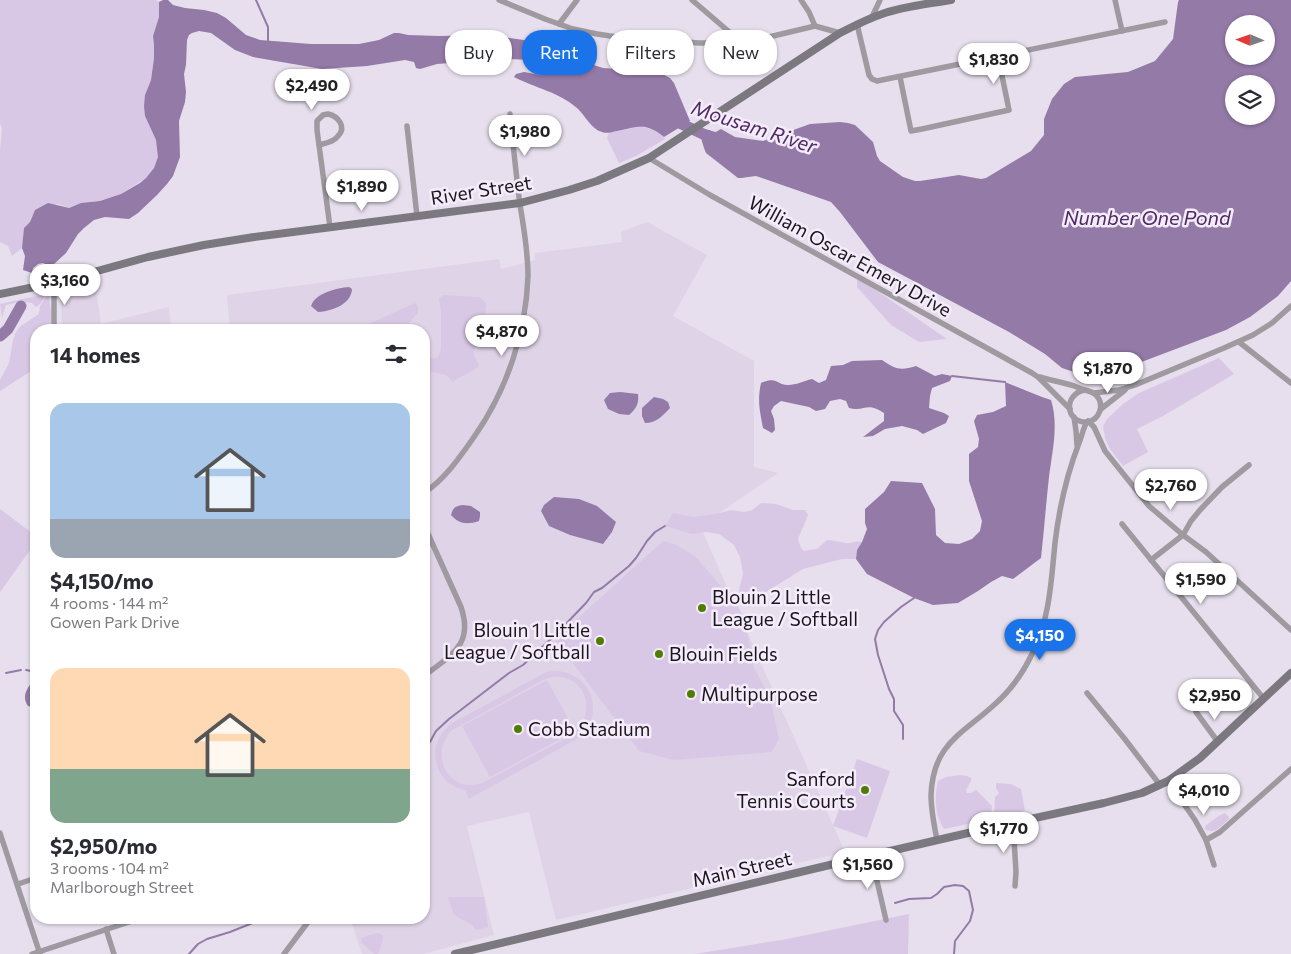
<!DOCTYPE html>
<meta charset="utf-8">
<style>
body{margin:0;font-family:Commissioner,sans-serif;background:#f2f2f3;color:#2b2b33;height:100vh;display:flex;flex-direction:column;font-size:19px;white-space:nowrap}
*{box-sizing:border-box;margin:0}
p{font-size:16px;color:#7c7c81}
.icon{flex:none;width:28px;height:28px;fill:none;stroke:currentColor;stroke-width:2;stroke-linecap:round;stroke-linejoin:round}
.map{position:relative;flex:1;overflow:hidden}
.sheet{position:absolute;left:30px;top:324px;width:400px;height:600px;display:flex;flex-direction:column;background:#fff;border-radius:20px;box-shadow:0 1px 4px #0004}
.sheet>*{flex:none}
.top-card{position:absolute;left:445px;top:30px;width:475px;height:45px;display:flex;gap:10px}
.needle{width:32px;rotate:272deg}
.buttons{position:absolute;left:1225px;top:15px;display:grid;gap:10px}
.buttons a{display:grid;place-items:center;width:50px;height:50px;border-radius:50%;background:#fff;box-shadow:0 1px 4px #0004;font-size:25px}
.price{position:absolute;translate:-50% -42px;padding:0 11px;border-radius:18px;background:#fff;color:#222;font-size:16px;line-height:32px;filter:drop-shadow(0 1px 2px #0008)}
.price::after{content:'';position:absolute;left:50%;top:30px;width:15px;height:11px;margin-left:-8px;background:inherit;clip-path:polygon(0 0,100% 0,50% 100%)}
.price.on{background:#1a73e8;color:#fff}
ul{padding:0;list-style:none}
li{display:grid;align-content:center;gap:10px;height:265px;padding:0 20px}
li span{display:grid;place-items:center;height:155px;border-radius:15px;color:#555}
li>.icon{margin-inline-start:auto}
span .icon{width:90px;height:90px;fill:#fffc;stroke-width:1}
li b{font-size:21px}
h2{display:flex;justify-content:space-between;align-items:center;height:60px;padding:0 20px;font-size:21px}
.chip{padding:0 18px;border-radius:20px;background:#fff;box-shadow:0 1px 4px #0004;font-size:18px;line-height:45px}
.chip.on{background:#1a73e8;color:#fff}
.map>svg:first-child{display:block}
</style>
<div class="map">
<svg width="1291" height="954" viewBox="0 0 1291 954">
<rect width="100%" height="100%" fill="#e7dfed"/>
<g fill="#dfd3e8">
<polygon points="647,222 707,255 673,316 754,361 754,467 778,473 700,526 845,852 556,920 529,812 467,826 494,935 423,954 362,954 350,918 424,918 424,330 230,330 227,295 499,259 501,269 535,260 535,253 622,242 621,232"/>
<polygon points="95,281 101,324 169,307 171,330 64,330 62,323 60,290"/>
</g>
<g fill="#d9c8e5" fill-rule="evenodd">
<polygon points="0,0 156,0 159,2 159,17 153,36 154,45 154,58 151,80 145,95 145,116 156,140 158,149 158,157 154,168 146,178 121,194 100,201 81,203 69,208 58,204 35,210 30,222 24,228 22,248 12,256 8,246 0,242 0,150 2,129 0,123"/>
<path d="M637,127C649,127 656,129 665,139L636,156L619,163L607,138L609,133Z"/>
<polygon points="857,277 947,339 919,342 891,325 857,287"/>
<path d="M42,295H44C45,299 40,305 36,307L32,303C22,302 15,303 6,305L2,318L0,304Z"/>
<path d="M444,295L479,297L486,303L485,316L489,326C482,333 473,343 474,355C475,358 478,363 479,366C472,373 461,375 453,382L446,375L424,370V357L428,358H437L441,350V312L439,298Z"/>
<polygon points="49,296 51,312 51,330 36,330 36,375 35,375 31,371 0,391 0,380 9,363 13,340 16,332 21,326 39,314 40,306 46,297"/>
<path d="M416,303L418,307V313L412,319L405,330H356C376,321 395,311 416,303Z"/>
<polygon points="1219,358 1234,374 1163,416 1137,429 1148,452 1123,466 1110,449 1105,438 1103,426 1107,419 1123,404 1139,393"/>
<path d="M761,503L776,504L793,510H805L808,515L798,539L801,548L804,551L817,549L827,540C833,540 839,542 845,543C851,544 856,540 862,542L857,550L856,559H842L803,569L763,594L750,607L743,604L739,590L743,574L740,557L734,545L719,534L706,532L692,534L665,526L673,513L694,517L715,514L732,510L744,512L752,510Z"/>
<polygon points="0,509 36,536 33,546 0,592"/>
<polygon points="663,541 674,544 695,556 738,606 745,620 754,668 770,697 779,739 772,752 674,760 639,751 555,639"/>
<path d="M555,671C593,672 608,718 575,740L469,799L466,793L467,791C432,784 423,742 454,722L539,676L546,672ZM551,677C586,673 599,713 572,735L482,783C449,794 429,756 451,731L541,681Z"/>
<polygon points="547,680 575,731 490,777 462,726"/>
<polygon points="857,759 890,771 867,838 833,826"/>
<path d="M960,775L967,776L971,778V781L966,790L967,793H971L976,790L992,806L991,819L944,829C935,816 934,797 938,781L946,777Z"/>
<polygon points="1193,775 1204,783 1192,792 1184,781"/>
<polygon points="996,783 1011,784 1021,789 1025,811 994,818 995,797 999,793 996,788"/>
<path d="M1225,813L1229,817L1228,820C1221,826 1215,835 1205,829V826L1220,815Z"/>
<polygon points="448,897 484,897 488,927 476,930 472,925 454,915"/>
<polygon points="909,914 908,954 695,954 787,939"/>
<path d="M376,933L383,935C383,942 381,947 378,954H374L362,943L361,939L364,937Z"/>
</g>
<g fill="#947aa7" fill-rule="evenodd">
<path d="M163,0H168L173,5L185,8L204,10L217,13L226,18L246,35L260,40L311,44H359L379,40L394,33H399L408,35L439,36L489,35L538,42L559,54L603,68L632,70L653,69L670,78L674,83L690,121L664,137C645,122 639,127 617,131C612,132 607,134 602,132C591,129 585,115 577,108C559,92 535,88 514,77L516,74L524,72L540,75L552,73L553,70L532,60L505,59L437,64L420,69L416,68L414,62L405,60L367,66L322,69L253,57L235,50L211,33L199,31L192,33L189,35L187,40L186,65L184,74L186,92L185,102L179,121L180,157L173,176L167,184L157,195L138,213L129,219L105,217L94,220L84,228L78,234L66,253L53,265L49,266L43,263L38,264L33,268L32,273L23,270L25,256L22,248L24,228L30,222L35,210L48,203L69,208L81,203L100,201L121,194L140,183L146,178L154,168L158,157L156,140L145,116L144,106L145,95L151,80L154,58V45L153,36L159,17V2Z"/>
<path d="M1179,0H1291V281L1278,296L1250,317L1226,330L1123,369L1109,372L1077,373L1062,368L1045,354L1009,332L878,262L840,212L831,202L756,176L741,178H738L706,153L704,148L701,138L703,134L709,130L714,133L721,129L735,137L763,141L810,124L840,122L848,123L855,125L873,142L877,156L880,161L903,177L915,181H920L959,175L981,179L986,178L1031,151L1044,135V119L1052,99L1064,84L1075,77L1128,72L1155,61L1173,39L1178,2ZM1234,24H1266V56H1234ZM1234,84H1266V116H1234Z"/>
<path d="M349,287L352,289C351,305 331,311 318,312L311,306C315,293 337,288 349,287Z"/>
<path d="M882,360C895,369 900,371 916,366L935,376L942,374L952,376L950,381L932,388L930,396L929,408L944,413L949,416L946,423L923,434L917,430L902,426L885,429L873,436L863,437L884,421V413C866,401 866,412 849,408L846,401L840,399L830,401L825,409L816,411L809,407L781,401L774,406L771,411L774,419L775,430L772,433L763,428C760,411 757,401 761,383C778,376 776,385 788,385C796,385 804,381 812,379L819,383L826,380L831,366L843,365L852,361Z"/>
<path d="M1005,382C1020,388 1035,395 1051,400C1059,425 1052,452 1049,477C1046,504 1044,531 1041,558L1013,579L1002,576L991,582L978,591L958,603L933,605L914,598L867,574L856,559L857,550L862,542L867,529L865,523V509L884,492L891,481L922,483L935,509L936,535L945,543L959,544L972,539L980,531L982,521L969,481V454L978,447L979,439L974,421L977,415L993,412L1006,406Z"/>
<path d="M620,392L638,394C639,404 636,409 629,415L619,414L608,409L604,400L610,393Z"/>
<path d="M654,397L663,399L668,402L670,408C662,416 657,423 645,423L642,416V408Z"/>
<polygon points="554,497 579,499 597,506 616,522 612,532 603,544 570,535 549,526 541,511 544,505"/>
<path d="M463,505L471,506L480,512V516L479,521C467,525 459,524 451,515C453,507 456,506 463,505Z"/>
<path d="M36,676V708L28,706C20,694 30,686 36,676Z"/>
</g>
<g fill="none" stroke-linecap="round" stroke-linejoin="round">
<g stroke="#947aa7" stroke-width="2">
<polyline points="256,0 268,27 268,43"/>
<polyline points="952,376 1005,382"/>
<polyline points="560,630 586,603 594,592 602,588 629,566 636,558 647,541 655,532 665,526"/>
<polyline points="26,670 36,672"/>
<polyline points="6,673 21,670"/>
<polyline points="903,739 903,725 894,711 894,699 889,689 878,655 875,639 878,630 884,622 901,607 914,598"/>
<polyline points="424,750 430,742 436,731 449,719 509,673 523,665 553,637"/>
<polyline points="895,903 909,899 931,898 937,894 944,887 955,885 963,886 969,891 973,910 970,921 955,941 954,954"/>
<polyline points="189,954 198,944 207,939 230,932 265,918"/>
</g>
<g stroke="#947aa7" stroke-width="11">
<polyline points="671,119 703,134 716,138"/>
<polyline points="0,336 8,329 21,306"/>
</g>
<g stroke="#9e9aa0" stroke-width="5.5">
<polyline points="499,0 545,19 573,29 597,34 617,37 699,43 722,43 756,40 815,26 840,33"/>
<polyline points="692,0 741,42"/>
<polyline points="801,0 809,12 815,26"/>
<polyline points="1115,0 1122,31"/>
<polyline points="872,17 880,0"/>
<polyline points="559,24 577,0"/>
<polyline points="857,24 869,75 872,79 877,81 1165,22"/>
<polyline points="900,77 911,131 922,129 1009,110 998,56"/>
<path d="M328,114C338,116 347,127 338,136C334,142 326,143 319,145L317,130V121L323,115Z"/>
<polyline points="407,126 417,216"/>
<polyline points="319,145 330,227"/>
<polyline points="649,158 710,195 1032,373 1038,377 1070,409"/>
<polyline points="54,283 54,330"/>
<polyline points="1239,342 1291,383"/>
<path d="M1040,377C1050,380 1060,382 1071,385C1076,386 1080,389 1085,390C1089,391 1093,392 1096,395C1105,404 1100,420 1087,422C1065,423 1063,394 1085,390"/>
<polyline points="1094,393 1119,390 1135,385 1224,348 1253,335 1272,323 1291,306"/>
<polyline points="1101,409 1125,390"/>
<polyline points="1074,417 1076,431 1077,445"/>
<polyline points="1088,421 1094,427 1105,451 1149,506 1183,535 1206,552 1291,630"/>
<path d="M424,493C445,479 460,457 474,437C507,390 526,333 528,276C528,252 524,228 520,205C516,174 513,144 510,114"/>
<polyline points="1122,524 1264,699"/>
<path d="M424,525L461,607C474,645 451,655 424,676"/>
<polyline points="1151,560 1183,535 1191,521 1200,510 1222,487 1249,465"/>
<polyline points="1087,693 1124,738 1160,785"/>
<polyline points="1196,712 1218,742"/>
<polyline points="1168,781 1195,820 1206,840 1214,865"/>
<polyline points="1013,823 1016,872 1015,886"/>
<polyline points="0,833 40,954"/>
<path d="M937,840C934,825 931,810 931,795C933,744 961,735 994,705C1010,691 1023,673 1032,654C1050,618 1051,582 1055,543C1059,509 1067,474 1079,443C1082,436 1083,428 1087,422"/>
<polyline points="1206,840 1220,832 1291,769"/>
<polyline points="871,855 886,920"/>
<polyline points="18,884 36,878"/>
<polyline points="106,929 114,954"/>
<polyline points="32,954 141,918"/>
<polyline points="284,954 311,918"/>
</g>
<g stroke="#7c7880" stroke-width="8">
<path d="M0,294L54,283L148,257L204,245L254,237L520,203L569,190L597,181L649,158L840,33C854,26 867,19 882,14C904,6 928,4 951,0"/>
<polyline points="455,954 834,864 994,827 1104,803 1142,793 1168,781 1200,758 1291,673"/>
</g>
</g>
<g fill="#4f7d04" stroke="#f4ecfb" stroke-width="2">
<circle cx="702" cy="608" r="5"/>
<circle cx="600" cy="641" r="5"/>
<circle cx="659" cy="654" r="5"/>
<circle cx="691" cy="694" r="5"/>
<circle cx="518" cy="729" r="5"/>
<circle cx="865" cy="790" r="5"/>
</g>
<g text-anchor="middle" stroke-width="5" stroke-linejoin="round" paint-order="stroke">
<g font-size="19" fill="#1a171c" stroke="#f4ecfb">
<text transform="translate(481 190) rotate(-9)" y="7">River Street</text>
<text transform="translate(850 256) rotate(29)" y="7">William Oscar Emery Drive</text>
<text transform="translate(742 869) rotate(-13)" y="7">Main Street</text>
</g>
<g font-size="19" fill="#1a171c" stroke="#f4ecfb" text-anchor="start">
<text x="712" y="604">Blouin 2 Little<tspan x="712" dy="22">League / Softball</tspan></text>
<text x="590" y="637" text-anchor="end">Blouin 1 Little<tspan x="590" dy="22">League / Softball</tspan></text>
<text x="669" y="661">Blouin Fields</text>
<text x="701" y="701">Multipurpose</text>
<text x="528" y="736">Cobb Stadium</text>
<text x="855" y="786" text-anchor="end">Sanford<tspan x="855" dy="22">Tennis Courts</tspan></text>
</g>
<g font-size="20" font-style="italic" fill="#4f2b65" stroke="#f4ecfb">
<text transform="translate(754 127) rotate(18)" y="7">Mousam River</text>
<text x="1147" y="225">Number One Pond</text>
</g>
</g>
</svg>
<div class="buttons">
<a><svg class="needle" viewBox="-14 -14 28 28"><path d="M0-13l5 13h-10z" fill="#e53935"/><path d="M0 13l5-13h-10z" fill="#7c7c81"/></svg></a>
<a><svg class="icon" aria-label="layers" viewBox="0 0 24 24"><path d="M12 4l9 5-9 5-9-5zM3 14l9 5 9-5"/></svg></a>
</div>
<b class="price" style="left:994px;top:85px">$1,830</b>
<b class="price" style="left:312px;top:111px">$2,490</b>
<b class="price" style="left:525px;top:157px">$1,980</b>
<b class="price" style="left:362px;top:212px">$1,890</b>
<b class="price" style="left:65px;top:306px">$3,160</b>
<b class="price" style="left:502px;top:357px">$4,870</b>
<b class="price" style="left:1108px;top:394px">$1,870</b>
<b class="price" style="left:1171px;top:511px">$2,760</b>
<b class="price" style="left:1201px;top:605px">$1,590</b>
<b class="price on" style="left:1040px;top:661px">$4,150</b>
<b class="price" style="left:1215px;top:721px">$2,950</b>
<b class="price" style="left:1204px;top:816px">$4,010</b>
<b class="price" style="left:1004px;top:854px">$1,770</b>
<b class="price" style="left:868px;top:890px">$1,560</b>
<div class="top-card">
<a class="chip">Buy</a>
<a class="chip on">Rent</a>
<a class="chip">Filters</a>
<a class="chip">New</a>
</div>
<section class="sheet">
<h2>14 homes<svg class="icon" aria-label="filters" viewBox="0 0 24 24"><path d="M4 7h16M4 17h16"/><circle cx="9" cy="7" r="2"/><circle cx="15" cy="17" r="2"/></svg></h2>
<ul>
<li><span style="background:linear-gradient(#a9c7e8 75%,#9aa5b1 0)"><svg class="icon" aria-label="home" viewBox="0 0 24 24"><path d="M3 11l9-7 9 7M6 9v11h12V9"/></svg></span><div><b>$4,150/mo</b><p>4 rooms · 144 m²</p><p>Gowen Park Drive</p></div></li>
<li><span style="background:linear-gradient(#ffd9b3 65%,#7fa58c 0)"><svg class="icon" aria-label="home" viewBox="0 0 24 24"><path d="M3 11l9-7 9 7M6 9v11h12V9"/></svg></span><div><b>$2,950/mo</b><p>3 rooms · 104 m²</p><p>Marlborough Street</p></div></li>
</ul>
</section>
</div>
